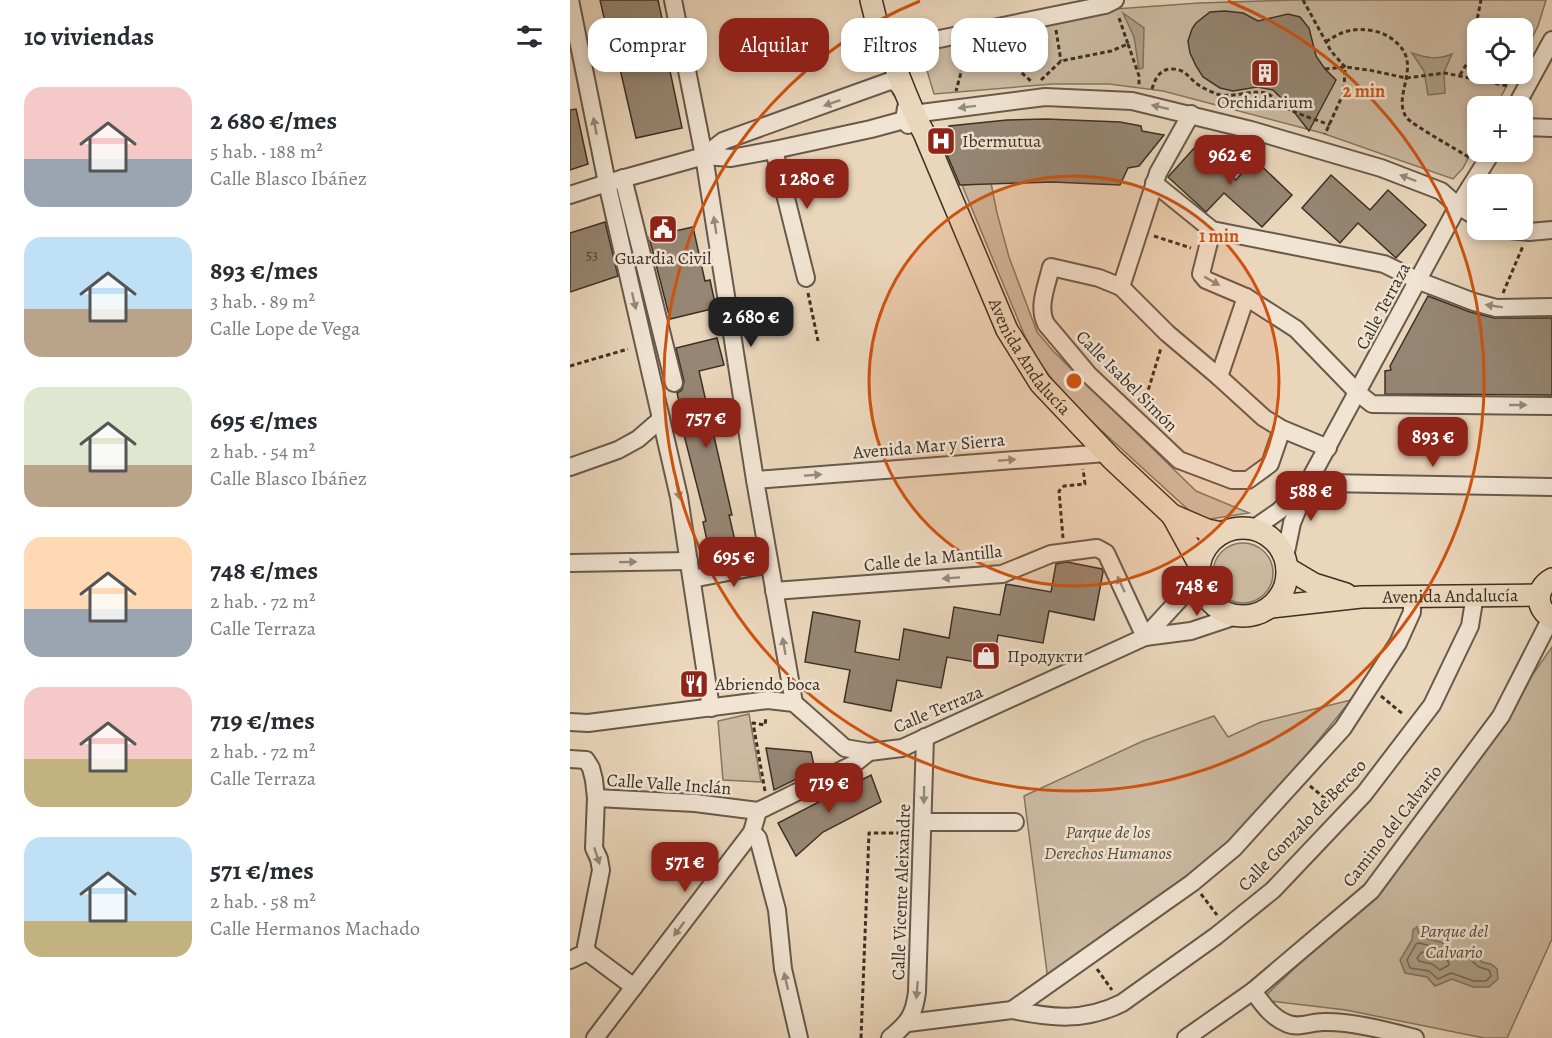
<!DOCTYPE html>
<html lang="es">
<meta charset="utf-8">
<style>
body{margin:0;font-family:Alegreya,serif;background:#f7f7f7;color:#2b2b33;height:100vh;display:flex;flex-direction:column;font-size:22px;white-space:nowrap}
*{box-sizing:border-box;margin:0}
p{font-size:20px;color:#7c7c81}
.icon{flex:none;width:33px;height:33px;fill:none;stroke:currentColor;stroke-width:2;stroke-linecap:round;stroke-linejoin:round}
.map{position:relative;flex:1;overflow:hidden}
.drawer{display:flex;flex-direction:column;background:#fff;width:570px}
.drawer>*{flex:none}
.hud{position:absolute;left:18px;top:18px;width:570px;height:54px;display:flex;gap:12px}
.controls{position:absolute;left:897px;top:18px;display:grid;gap:12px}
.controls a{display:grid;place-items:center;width:66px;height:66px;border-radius:12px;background:#fff;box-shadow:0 3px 9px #0003;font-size:30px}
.price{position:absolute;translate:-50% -51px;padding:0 14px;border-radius:12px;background:#8f2418;color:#fff;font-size:20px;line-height:39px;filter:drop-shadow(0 2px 3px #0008)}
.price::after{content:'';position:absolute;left:50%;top:36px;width:18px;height:14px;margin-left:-9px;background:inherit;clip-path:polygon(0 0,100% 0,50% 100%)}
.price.current{background:#222;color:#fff}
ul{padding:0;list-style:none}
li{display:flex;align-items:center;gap:18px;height:150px;padding:0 24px}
li span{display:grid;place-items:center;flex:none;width:168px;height:120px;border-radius:18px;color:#555}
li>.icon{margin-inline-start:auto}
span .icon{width:72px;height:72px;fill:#fffc;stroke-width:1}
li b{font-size:26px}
h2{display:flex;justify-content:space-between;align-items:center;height:72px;padding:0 24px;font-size:26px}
.pill{padding:0 21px;border-radius:18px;background:#fff;box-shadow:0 3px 9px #0003;font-size:21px;line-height:54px}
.pill.current{background:#8f2418;color:#fff}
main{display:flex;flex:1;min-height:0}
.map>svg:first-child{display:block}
</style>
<main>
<section class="drawer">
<h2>10 viviendas<svg class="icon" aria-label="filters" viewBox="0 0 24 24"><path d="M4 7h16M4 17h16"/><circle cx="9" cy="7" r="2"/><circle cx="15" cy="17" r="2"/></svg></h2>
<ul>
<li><span style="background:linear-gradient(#f6c9c9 60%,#9aa5b1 0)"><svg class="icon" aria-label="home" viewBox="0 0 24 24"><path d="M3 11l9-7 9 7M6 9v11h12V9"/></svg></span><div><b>2 680 €/mes</b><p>5 hab. · 188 m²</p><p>Calle Blasco Ibáñez</p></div></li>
<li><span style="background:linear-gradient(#bfe0f5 60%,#b9a48a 0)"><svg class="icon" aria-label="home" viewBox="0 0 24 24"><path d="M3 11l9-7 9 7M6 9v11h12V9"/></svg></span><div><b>893 €/mes</b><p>3 hab. · 89 m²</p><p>Calle Lope de Vega</p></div></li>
<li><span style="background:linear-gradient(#dfe7d0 65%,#b9a48a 0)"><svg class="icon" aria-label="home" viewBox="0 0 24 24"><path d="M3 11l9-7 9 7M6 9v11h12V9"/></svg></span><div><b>695 €/mes</b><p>2 hab. · 54 m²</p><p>Calle Blasco Ibáñez</p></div></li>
<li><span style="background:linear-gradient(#ffd9b3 60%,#9aa5b1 0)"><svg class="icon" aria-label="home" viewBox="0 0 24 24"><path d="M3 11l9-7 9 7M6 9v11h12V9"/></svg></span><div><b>748 €/mes</b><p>2 hab. · 72 m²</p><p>Calle Terraza</p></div></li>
<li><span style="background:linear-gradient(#f6c9c9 60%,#c2b280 0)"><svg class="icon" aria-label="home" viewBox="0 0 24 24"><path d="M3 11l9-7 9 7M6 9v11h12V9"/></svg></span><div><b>719 €/mes</b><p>2 hab. · 72 m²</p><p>Calle Terraza</p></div></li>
<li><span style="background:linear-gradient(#bfe0f5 70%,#c2b280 0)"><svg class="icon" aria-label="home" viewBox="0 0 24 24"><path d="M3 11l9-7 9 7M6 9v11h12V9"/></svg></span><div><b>571 €/mes</b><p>2 hab. · 58 m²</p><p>Calle Hermanos Machado</p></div></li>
</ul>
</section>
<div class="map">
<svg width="982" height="1038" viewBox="0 0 982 1038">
<rect width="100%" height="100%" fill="#ead6bb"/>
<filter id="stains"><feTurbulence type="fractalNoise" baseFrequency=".00333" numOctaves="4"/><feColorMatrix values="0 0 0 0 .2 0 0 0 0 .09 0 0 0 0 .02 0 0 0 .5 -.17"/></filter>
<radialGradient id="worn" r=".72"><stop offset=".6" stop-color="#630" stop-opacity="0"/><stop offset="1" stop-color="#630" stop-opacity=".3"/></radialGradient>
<g fill="#ccbaa2" stroke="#847564" stroke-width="1.5">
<polygon points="724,0 976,0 968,26 953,56 952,28 908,28 908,74 943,74 926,106 908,106 907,141 893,168 883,179 752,133 593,91 539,84 483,84 364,94 350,47 531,10 629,3"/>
<polygon points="421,183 427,213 439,257 467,332 484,352 626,491 679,513 640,519 624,515 498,400 469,362 454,334 392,185"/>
<circle cx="673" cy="573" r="30"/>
<polygon points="982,647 982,939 937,1038 914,1038 776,1010 691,1000 745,949 812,890"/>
<polygon points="781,700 691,811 609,889 478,980 454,796 573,741 644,716 658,737 691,722"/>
<polygon points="179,714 191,782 153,780 148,721"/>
</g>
<g fill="#ae9e88" stroke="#807261" stroke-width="1.5">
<polygon points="553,13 574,28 573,68 569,69 564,37"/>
<path d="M842,53C856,58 868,60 882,54L874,72L875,93L858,95L854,71Z"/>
<polygon points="847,927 850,937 871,942 880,948 899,951 912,962 921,964 927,969 928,979 919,987 903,987 882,979 865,986 857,977 835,973 830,960 842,940 843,930"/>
</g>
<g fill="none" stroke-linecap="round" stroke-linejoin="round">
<g stroke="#746757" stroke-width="1.5">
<polygon points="849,943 869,948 879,953 896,956 909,967 919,970 921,976 916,981 904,981 881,973 868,979 859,971 840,968 837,960 846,944"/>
<polygon points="852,952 867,955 878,961 879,965 870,970 862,964 849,961 847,958"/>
</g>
</g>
<g fill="#968673" stroke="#3b3026" stroke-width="1.5">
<polygon points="30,0 88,0 95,32 92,33 112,128 66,138 44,43 40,44"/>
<polygon points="655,11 673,13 688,21 718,14 730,17 739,28 746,56 755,69 766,80 739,131 721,108 703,90 687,87 663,91 650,88 633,77 626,66 620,53 618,41 622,29 626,23 640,12"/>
<polygon points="6,109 18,164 0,170 0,110"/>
<polygon points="476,119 550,122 571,126 572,131 594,135 569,166 558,168 550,185 482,182 390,185 367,131 377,130 379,126 437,120"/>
<polygon points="627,145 666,180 684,159 722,195 692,227 654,193 636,212 598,177"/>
<polygon points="761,175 800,210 818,190 856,225 826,258 788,223 770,243 732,208"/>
<polygon points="35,222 48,276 0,292 0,233"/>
<polygon points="123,227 135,281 140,280 146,308 100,319 79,237"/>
<polygon points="858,296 900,312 924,318 982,318 982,395 815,394 815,371 821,370 820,366"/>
<polygon points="147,338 154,365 129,371 162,515 159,515 169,558 142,564 133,522 136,521 114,435 117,435 107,393 112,390 114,381 106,348"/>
<polygon points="497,562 532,569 533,572 524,620 479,611 473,643 428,635 423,665 377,657 371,688 327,680 321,711 274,702 280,670 235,662 243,612 290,621 285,652 329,660 334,629 379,638 384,607 430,615 436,584 481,592 486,564"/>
<polygon points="196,748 241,752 245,770 204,790"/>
<polygon points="301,775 311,802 253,832 226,856 208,823"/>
</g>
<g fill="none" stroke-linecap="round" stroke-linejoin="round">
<g stroke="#675a4b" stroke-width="20">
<g id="minor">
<polyline points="0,0 37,183 109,497 141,708"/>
<polyline points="103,0 134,156 185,480 224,703"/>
<polyline points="310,38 326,35 335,46 535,5 545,0"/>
<polyline points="946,106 982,40"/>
<polyline points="338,125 338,118 343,114 475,97 562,101 681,130 811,168 871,191 888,206 908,218"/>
<polyline points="952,127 982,128"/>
<polyline points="204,150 236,278"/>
<polyline points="134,156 153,141 320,81 326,82 335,95"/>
<polyline points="53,178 104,383"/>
<polyline points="584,183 642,230 814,264 849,281 904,302 926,308 982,307"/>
<polyline points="0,195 37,183 134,156 161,158 204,150 301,129 334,120 336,108"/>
<polyline points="642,230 631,274 636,280 676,297 726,329 788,393 802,404 982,406"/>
<polyline points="940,230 959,232 982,230"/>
<polyline points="551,287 588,173 621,114"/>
<polyline points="649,377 676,297"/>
<path d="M712,429L700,464L678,480H662L609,460L518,374L476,324C467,307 477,285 481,267L529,278L551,287L597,333L649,377L694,418L712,429L758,448"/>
<polyline points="0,467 48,450 68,439 91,419"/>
<polyline points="740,479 753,483 982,487"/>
<polyline points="185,480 536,453"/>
<polyline points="683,529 709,511 734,487"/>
<polyline points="715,557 722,523 740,479 888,206 922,152"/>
<polyline points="0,563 119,561"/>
<polyline points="122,579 199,564"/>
<polyline points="204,591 432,574 481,554 527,548 536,553 575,637"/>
<polyline points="575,637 629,578"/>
<polyline points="0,722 18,723 198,700 224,703 275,748 299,752 332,748 575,637 621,631 666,616"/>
<polyline points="0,759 16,760 21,768 24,780 26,798 24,848 29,859 31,870 16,946 17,952 64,987"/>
<polyline points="26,798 125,803 188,811"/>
<polyline points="188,811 284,764 299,752"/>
<polyline points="353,822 445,822"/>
<polyline points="182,832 188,838 207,910 213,969 229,1038"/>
<polyline points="0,960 17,952"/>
<path d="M683,991C692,1003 701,1017 716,1023C728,1029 741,1022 753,1022C781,1021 818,1031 845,1038"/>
<path d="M442,1010C482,1018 514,1022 552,1003L646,936L703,890L794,794L862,705L900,626L905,595"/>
<polyline points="338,1023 442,1010 622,883 664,848 773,728 828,643 842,612 842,596"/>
<polyline points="25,1038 182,832 188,811"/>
<path d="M320,1038C338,1023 344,1016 347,992L355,737"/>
<polyline points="616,1038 683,991 801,891 931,716 981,618"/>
</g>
</g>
<g stroke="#3b3026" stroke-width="24">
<g id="major">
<polyline points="301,0 311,40"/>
<path id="s1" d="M308,28C326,62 335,99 354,133L437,330L470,383L542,459L602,515L637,530L652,533"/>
<polyline points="602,515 629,564"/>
<circle cx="673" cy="572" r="44"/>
<polyline points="717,568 744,584 776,594"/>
<path d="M982,579C965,588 965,609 982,618"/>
<path id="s2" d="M701,607L791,597L969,595"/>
</g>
</g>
<g stroke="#3b3026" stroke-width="3" stroke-dasharray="4.5 3" stroke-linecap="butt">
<polyline points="733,0 761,51 775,67 774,92 755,134"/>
<polyline points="486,30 491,61"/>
<path d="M756,42C771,31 785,27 804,31C813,33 821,37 828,44C852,67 821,97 837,118C844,126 888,150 900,158"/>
<polyline points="558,44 569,76 569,86"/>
<polyline points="384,53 392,69 386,91"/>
<polyline points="392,69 434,57 462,82"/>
<polyline points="755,69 775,67 799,70 836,78 875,73 938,86"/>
<polyline points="890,75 899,60 911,0"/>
<polyline points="471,80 491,61 541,51 558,44 548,15"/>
<path d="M582,89C585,78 591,68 603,69C616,69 620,80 630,86C635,89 642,92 647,94C663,99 684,88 698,94C703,96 707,103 712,106C727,114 744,119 760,125"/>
<polyline points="584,236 621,248"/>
<polyline points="238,293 248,341"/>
<polyline points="933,293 953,246"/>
<polyline points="0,366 58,349"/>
<polyline points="574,404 591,348"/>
<polyline points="493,538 489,491 494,486 515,484 513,469"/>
<polyline points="811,696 834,715"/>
<polyline points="740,786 763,805"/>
<polyline points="195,791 183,723 195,725 196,717"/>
<polyline points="631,894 647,915"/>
<polyline points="527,969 542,990"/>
<polyline points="291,1038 299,833 335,833"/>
</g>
<use href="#minor" stroke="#f1e4d3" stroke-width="16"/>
<use href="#major" stroke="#ead6bb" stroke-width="21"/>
</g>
<defs><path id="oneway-solid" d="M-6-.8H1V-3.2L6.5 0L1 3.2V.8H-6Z" transform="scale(1.5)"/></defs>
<g fill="#968a7c">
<use href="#oneway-solid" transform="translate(262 103) rotate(161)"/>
<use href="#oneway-solid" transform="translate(397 107) rotate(173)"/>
<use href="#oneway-solid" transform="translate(590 107) rotate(-167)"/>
<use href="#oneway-solid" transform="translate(25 126) rotate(-101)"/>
<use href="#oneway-solid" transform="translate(838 178) rotate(-159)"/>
<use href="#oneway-solid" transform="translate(145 225) rotate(-99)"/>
<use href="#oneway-solid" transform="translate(642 281) rotate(29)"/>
<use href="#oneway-solid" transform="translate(64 301) rotate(77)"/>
<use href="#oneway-solid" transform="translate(924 306) rotate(-171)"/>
<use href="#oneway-solid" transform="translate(948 405)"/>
<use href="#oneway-solid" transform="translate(437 460) rotate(-5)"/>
<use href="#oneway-solid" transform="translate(243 475) rotate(-5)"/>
<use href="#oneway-solid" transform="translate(108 491) rotate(78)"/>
<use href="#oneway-solid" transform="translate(58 562) rotate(-1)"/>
<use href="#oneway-solid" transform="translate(381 578) rotate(176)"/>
<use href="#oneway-solid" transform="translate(551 584) rotate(-115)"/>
<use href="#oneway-solid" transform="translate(214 646) rotate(-100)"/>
<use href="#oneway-solid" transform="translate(354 795) rotate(91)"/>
<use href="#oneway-solid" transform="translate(27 856) rotate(72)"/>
<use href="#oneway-solid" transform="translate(109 929) rotate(127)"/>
<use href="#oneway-solid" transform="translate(216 981) rotate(-103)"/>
<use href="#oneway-solid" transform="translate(347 990) rotate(95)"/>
</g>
<circle cx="504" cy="381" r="205" fill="#ce5310" fill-opacity=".12"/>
<g fill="none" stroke="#ce5310" stroke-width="3">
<circle cx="504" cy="381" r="205"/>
<path d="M658 1A410 410 0 1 1 350 1"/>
</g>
<defs>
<g id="building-square" transform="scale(1.5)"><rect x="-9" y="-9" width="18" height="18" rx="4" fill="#8f2418" stroke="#f1e4d3"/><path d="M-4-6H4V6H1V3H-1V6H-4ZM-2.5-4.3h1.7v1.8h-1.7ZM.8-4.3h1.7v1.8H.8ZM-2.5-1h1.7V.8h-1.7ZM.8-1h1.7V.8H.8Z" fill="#fff"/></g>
<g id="hospital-square" transform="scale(1.5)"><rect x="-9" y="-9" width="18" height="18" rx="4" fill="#8f2418" stroke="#f1e4d3"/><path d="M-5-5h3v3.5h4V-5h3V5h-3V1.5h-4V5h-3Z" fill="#fff"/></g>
<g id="civic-square" transform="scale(1.5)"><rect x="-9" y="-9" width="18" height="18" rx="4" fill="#8f2418" stroke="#f1e4d3"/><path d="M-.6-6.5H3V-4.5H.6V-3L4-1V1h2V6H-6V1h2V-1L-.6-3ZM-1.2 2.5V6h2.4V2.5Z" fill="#fff"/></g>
<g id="shop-square" transform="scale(1.5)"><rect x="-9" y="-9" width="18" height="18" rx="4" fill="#8f2418" stroke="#f1e4d3"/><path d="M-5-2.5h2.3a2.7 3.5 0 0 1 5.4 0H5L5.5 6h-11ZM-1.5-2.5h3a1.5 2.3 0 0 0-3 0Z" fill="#fff"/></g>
<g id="restaurant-square" transform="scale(1.5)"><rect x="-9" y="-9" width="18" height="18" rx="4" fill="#8f2418" stroke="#f1e4d3"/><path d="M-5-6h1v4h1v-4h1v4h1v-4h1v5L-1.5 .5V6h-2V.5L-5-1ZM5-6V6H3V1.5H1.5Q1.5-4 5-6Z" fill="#fff"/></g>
</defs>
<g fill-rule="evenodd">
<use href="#building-square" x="695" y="73"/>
<use href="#hospital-square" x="371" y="141"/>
<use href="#civic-square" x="93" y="229"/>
<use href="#shop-square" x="416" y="656"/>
<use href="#restaurant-square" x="124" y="684"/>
</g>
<g text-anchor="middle" stroke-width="5" stroke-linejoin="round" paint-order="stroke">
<g font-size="15" fill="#524639">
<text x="22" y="260">53</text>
</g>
<g font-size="18" fill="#3b3026" stroke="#f1e4d3" text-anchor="start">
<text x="695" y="108" text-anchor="middle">Orchidarium</text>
<text x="392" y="147">Ibermutua</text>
<text x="93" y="264" text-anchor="middle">Guardia Civil</text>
<text x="437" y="662">Продукти</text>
<text x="145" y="690">Abriendo boca</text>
</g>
<g font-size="18" fill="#3b3026" stroke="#f1e4d3">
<text transform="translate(813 306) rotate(-62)" y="6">Calle Terraza</text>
<text dy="6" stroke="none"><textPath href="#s1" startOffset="363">Avenida Andalucía</textPath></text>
<text transform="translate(557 381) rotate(45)" y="6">Calle Isabel Simón</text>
<text transform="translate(359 446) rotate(-5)" y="6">Avenida Mar y Sierra</text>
<text transform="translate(363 558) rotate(-6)" y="6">Calle de la Mantilla</text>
<text dy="6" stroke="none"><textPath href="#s2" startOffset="180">Avenida Andalucía</textPath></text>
<text transform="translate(368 709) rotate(-23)" y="6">Calle Terraza</text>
<text transform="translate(99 784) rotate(4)" y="6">Calle Valle Inclán</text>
<text transform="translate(732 825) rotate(-46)" y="6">Calle Gonzalo de Berceo</text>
<text transform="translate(822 826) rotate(-52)" y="6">Camino del Calvario</text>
<text transform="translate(331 892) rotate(-88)" y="6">Calle Vicente Aleixandre</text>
</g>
<g font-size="18" font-style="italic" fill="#584c3f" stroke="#f1e4d3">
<text x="538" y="838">Parque de los<tspan x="538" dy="21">Derechos Humanos</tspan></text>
<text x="884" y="937">Parque del<tspan x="884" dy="21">Calvario</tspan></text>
</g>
</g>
<circle cx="504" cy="381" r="9" fill="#ce5310" stroke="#f1e4d3" stroke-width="3"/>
<g font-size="18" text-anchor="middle" font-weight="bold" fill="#ce5310" stroke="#f1e4d3" stroke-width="5" stroke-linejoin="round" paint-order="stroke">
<text x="794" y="97">2 min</text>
<text x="649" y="242">1 min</text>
</g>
<rect width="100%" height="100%" filter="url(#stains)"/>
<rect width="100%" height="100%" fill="url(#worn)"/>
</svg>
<div class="controls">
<a><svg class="icon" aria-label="locate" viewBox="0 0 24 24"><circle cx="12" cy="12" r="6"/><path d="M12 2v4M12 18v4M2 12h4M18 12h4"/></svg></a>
<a>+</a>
<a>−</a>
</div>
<b class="price" style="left:660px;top:186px">962 €</b>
<b class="price" style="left:237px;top:210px">1 280 €</b>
<b class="price current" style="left:181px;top:348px">2 680 €</b>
<b class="price" style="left:136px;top:449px">757 €</b>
<b class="price" style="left:863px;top:468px">893 €</b>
<b class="price" style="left:741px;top:522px">588 €</b>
<b class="price" style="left:164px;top:588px">695 €</b>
<b class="price" style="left:627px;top:617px">748 €</b>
<b class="price" style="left:259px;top:814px">719 €</b>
<b class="price" style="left:115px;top:893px">571 €</b>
<div class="hud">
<a class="pill">Comprar</a>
<a class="pill current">Alquilar</a>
<a class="pill">Filtros</a>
<a class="pill">Nuevo</a>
</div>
</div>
</main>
